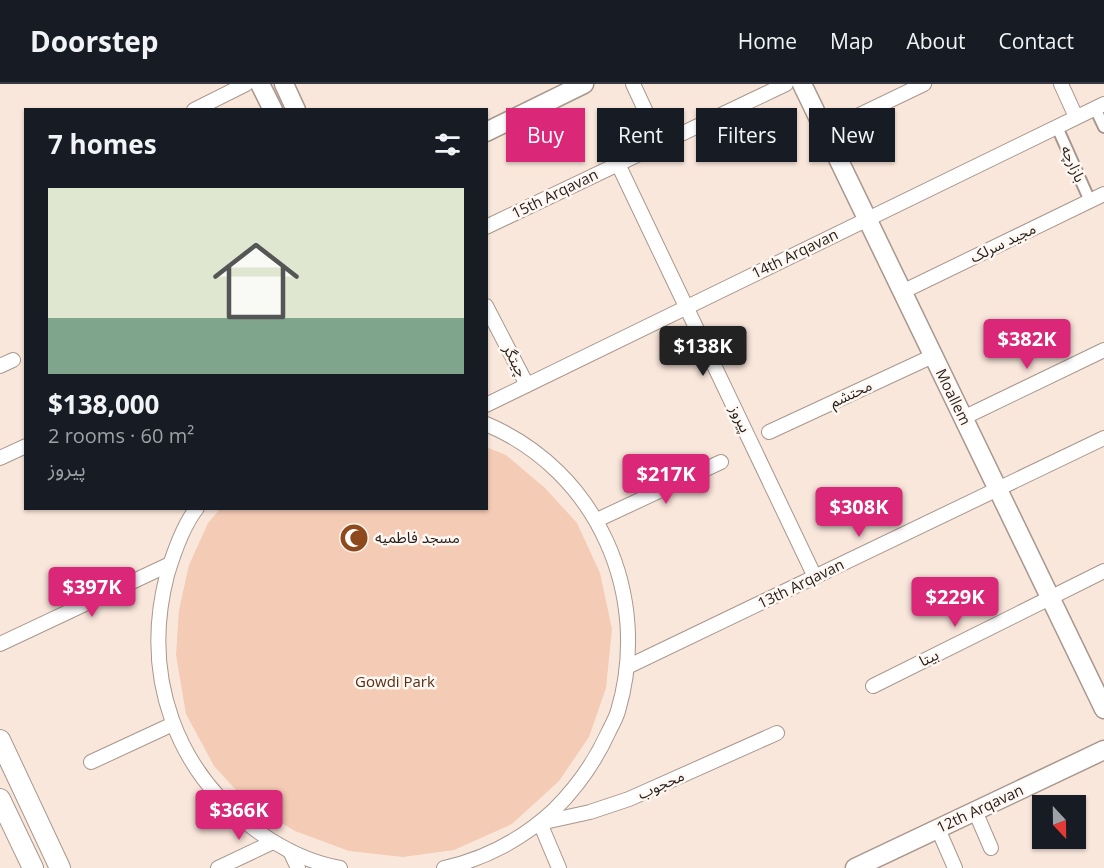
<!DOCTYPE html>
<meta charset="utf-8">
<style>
body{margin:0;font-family:"Open Sans","Noto Sans Arabic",sans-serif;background:#242831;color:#f1f3f6;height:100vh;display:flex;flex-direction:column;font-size:22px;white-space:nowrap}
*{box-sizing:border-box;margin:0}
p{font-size:20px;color:#9ea1a6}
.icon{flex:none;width:33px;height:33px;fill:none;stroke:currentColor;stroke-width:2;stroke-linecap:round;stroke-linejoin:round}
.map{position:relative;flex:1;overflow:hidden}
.panel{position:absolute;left:24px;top:24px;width:464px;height:402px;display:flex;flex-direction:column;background:#171b24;border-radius:0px;box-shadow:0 2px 4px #0004}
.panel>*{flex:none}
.top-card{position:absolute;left:506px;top:24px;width:508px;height:54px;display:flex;gap:12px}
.needle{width:39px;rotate:158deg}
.fabs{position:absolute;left:1032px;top:711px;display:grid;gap:12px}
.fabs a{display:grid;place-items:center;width:54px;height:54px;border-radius:0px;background:#171b24;box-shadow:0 2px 4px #0004;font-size:30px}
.price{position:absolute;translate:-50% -51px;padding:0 14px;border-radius:6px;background:#db2777;color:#fff;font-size:20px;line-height:39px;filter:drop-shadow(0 2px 3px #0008)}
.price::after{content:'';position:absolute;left:50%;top:36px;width:18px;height:14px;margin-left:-9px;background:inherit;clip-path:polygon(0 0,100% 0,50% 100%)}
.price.selected{background:#222;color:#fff}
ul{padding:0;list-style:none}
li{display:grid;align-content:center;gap:12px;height:318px;padding:0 24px}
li+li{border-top:2px solid #363941}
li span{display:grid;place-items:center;height:186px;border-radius:0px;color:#555}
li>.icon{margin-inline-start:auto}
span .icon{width:108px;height:108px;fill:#fffc;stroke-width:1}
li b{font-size:26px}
h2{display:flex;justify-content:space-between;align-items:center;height:72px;padding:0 24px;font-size:26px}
.tag{padding:0 21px;border-radius:0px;background:#171b24;box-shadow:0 2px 4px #0004;font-size:21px;line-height:54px}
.tag.selected{background:#db2777;color:#fff}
header{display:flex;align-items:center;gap:36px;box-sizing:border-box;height:84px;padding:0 30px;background:#171b24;border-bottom:2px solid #363941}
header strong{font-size:28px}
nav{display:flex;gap:33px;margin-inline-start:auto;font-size:21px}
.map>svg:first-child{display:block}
</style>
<header>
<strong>Doorstep</strong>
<nav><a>Home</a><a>Map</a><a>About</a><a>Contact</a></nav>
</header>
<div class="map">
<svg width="1104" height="784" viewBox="0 0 1104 784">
<rect width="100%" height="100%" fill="#fae7dc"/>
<polygon fill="#f4cbb4" points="486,363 506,371 545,404 577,439 600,489 612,545 606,604 589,653 559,697 512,740 454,766 403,773 349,767 295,747 248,719 214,682 186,630 176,571 179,526 189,481 208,439 220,425 486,424"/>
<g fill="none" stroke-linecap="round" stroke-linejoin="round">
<g stroke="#a8978d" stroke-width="14">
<g id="pedestrian">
<polyline points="1095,24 1104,43"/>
<polyline points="1057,43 1090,117"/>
</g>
</g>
<g stroke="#a8978d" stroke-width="16">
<g id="minor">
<polyline points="633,0 661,60"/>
<polyline points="1061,0 1076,33"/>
<polyline points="194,26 246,0"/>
<polyline points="824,48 924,0"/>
<polyline points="618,80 815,493"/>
<polyline points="486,143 786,0"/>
<polyline points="902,208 1104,110"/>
<polyline points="486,222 527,301"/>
<polyline points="0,282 13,276"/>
<polyline points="486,321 1104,20"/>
<polyline points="963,334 1104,266"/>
<polyline points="769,348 933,272"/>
<polyline points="0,374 26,362"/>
<path d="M197,424C184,440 173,471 167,491C141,592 175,689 260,749C283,765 312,779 340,784"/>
<polyline points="597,436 721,378"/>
<polyline points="0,560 170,480"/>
<polyline points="627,583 1104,354"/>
<polyline points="873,602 1104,487"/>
<polyline points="91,678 173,640"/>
<polyline points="975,727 991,764"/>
<polyline points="938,745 955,784"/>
<polyline points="290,767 298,784"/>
<polyline points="218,784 273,758"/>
<path d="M444,784C485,775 524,754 555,725C578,702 595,678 609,647C612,641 616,634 618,627C652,512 598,387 486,340"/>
<polyline points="559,784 540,739 590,728 629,715 777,649"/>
</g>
</g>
<g stroke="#a8978d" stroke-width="21">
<g id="tertiary">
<polyline points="260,0 273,26"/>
<polyline points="284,0 296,26"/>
<polyline points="802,0 1104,625"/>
<polyline points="486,48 584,0"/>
<polyline points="855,784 1104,666"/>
</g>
</g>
<g stroke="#a8978d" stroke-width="22">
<g id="secondary">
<polyline points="0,656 60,784"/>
<polyline points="0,715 33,784"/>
</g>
</g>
<use href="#pedestrian" stroke="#fff" stroke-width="10"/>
<use href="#minor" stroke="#fff" stroke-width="14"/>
<use href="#tertiary" stroke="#fff" stroke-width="18"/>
<use href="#secondary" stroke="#fff" stroke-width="20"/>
</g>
<defs>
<g id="mosque-disc" transform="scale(1.5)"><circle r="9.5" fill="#8e4a1d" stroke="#fef7f2"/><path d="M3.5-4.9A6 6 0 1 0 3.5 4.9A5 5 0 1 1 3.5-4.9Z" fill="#fff"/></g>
</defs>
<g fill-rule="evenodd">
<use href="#mosque-disc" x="354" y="454"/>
</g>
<g text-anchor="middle" stroke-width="5" stroke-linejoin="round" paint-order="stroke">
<g font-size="15" fill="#241d19" stroke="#fef7f2">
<text transform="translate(1073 80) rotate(66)" y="5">بازارچه</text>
<text transform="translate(555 110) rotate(-26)" y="5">15th Arqavan</text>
<text transform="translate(1003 159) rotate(-26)" y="5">مجید سرلک</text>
<text transform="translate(795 170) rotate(-26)" y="5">14th Arqavan</text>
<text transform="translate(515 277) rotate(63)" y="5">چیتگر</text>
<text transform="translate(851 310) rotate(-25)" y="5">محتشم</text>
<text transform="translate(953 313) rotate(64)" y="5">Moallem</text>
<text transform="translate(740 335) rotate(64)" y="5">پیروز</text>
<text transform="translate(801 500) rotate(-26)" y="5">13th Arqavan</text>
<text transform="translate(929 574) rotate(-26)" y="5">بیتا</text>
<text transform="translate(661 701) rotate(-24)" y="5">محجوب</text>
<text transform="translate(980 725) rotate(-25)" y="5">12th Arqavan</text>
</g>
<g font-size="15" fill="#241d19" stroke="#fef7f2" text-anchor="start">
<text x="375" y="459">مسجد فاطمیه</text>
</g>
<g font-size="15" fill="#562d13" stroke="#fef7f2">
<text x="395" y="603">Gowdi Park</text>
</g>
</g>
</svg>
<div class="fabs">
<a><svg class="needle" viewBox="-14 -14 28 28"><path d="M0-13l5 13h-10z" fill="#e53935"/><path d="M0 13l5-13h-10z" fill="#9ea1a6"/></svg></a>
</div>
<b class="price" style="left:1027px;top:286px">$382K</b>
<b class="price selected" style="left:703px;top:293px">$138K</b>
<b class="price" style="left:666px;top:421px">$217K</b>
<b class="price" style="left:859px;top:454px">$308K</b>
<b class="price" style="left:92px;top:534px">$397K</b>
<b class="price" style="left:955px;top:544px">$229K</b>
<b class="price" style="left:239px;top:757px">$366K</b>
<div class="top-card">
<a class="tag selected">Buy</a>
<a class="tag">Rent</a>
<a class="tag">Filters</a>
<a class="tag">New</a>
</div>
<section class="panel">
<h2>7 homes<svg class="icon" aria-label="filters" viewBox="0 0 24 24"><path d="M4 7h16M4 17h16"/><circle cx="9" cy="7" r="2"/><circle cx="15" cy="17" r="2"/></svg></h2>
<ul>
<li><span style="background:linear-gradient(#dfe7d0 70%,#7fa58c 0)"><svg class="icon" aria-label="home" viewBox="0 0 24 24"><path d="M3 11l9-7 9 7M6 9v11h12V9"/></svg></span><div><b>$138,000</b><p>2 rooms · 60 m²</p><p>پیروز</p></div></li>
</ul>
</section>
</div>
